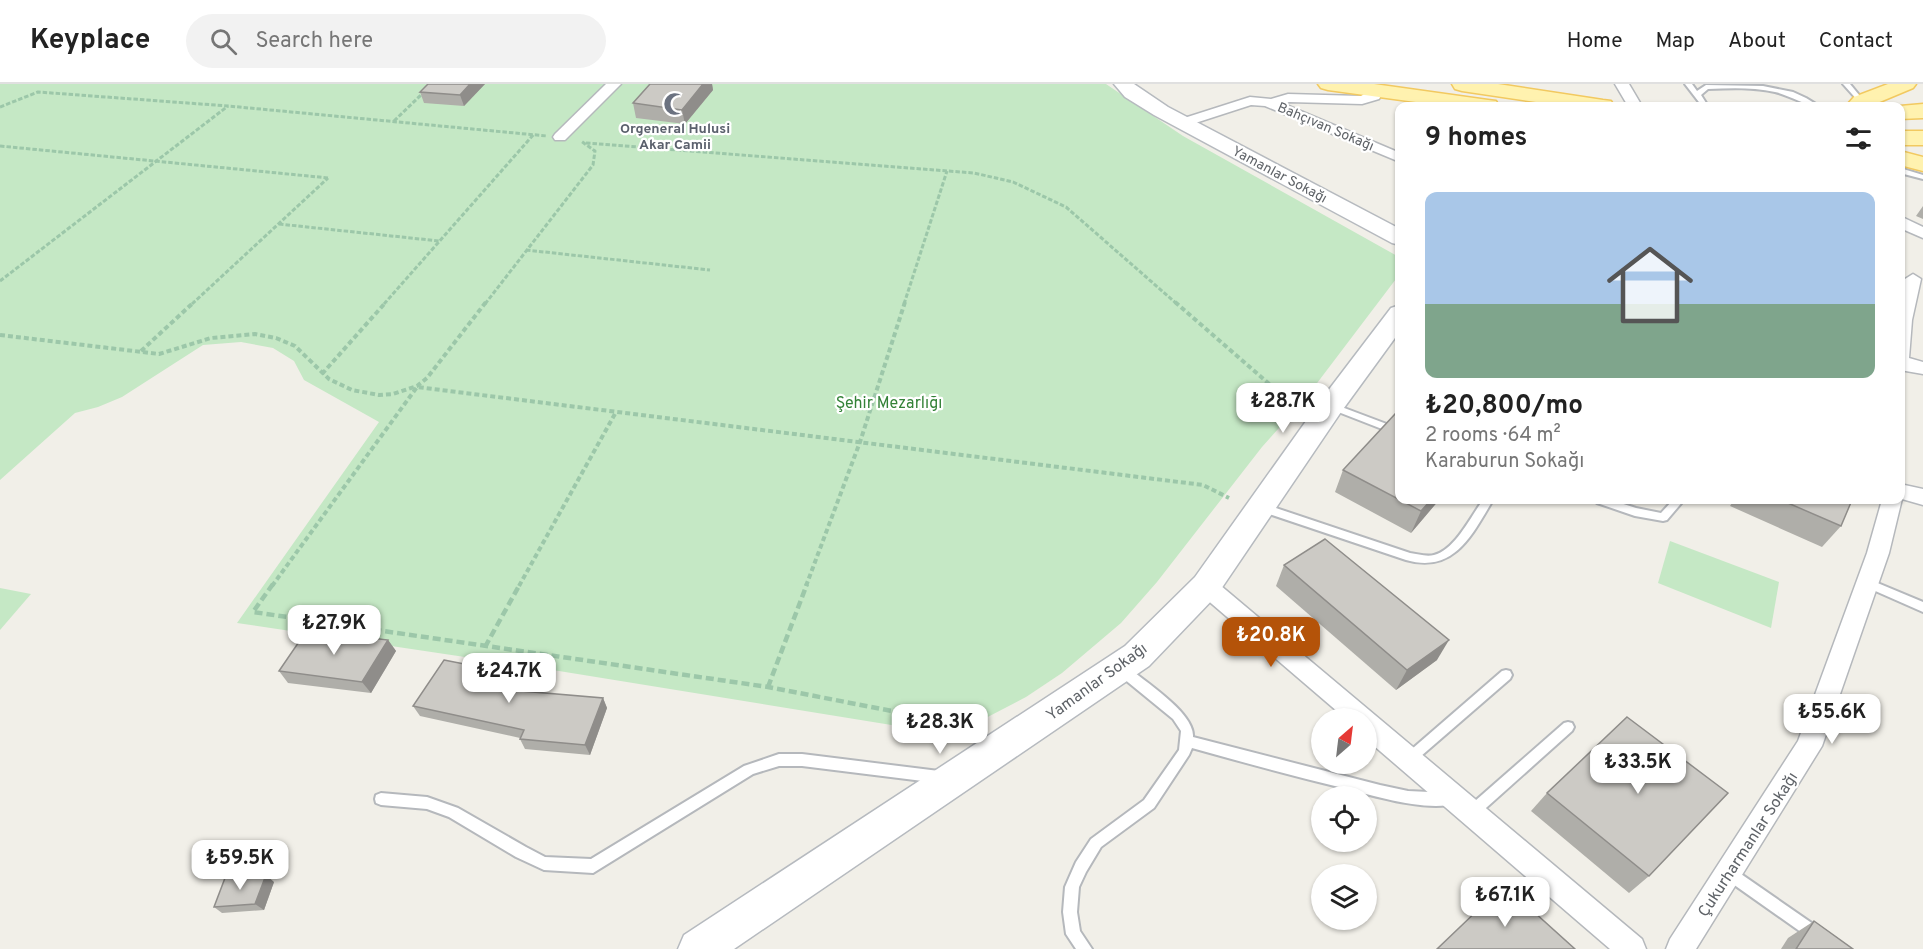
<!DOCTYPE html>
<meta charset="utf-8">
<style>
body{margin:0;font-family:Overpass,sans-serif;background:#f2f2f2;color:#222;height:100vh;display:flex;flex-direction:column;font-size:22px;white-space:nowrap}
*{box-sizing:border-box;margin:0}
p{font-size:20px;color:#767676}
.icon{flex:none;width:33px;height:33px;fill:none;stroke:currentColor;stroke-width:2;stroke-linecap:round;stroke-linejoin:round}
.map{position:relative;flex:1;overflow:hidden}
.side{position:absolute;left:1395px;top:18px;width:510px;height:402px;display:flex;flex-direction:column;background:#fff;border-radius:12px;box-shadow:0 2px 4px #0004}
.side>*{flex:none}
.needle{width:39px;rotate:28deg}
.tools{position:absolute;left:1311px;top:624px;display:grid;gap:12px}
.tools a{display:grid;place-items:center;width:66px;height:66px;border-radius:50%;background:#fff;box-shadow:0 2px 4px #0004;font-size:30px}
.price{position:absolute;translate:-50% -51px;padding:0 14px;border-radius:12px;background:#fff;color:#222;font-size:20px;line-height:39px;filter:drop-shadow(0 2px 3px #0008)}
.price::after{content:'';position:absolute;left:50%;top:36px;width:18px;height:14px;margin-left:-9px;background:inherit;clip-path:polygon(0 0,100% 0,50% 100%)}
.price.current{background:#b45309;color:#fff}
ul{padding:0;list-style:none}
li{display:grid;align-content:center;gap:12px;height:318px;padding:0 30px}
li span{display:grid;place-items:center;height:186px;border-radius:12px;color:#555}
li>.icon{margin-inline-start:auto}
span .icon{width:108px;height:108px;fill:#fffc;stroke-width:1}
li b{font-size:26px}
h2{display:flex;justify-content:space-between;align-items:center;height:72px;padding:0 30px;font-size:26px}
header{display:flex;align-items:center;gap:36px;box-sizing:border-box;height:84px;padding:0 30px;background:#fff;border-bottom:2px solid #e0e0e0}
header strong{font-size:28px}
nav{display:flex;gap:33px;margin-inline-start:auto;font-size:21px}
.search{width:420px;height:54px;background:#f2f2f2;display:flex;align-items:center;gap:15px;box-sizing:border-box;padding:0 21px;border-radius:33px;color:#767676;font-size:22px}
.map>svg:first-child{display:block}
</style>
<header>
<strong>Keyplace</strong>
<div class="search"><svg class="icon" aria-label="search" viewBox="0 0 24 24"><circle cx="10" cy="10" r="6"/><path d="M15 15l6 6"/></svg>Search here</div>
<nav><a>Home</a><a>Map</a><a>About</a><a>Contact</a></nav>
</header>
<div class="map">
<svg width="1923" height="865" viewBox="0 0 1923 865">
<rect width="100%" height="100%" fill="#f1efe8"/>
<g fill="#c5e8c5">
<polygon points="0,0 1106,0 1183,52 1399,173 1399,191 1305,315 1262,363 1157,498 1121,539 1062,589 1026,613 953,651 559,587 237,539 379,338 304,296 294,277 273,264 241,258 203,261 122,313 98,323 75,329 0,396"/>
<polygon points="1670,457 1779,498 1771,544 1658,499"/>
<polygon points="0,504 31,510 0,546"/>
</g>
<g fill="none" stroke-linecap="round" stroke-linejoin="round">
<g stroke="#b5b8bc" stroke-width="4">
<g id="lane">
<path d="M1685,0H1692L1697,7L1706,1L1763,2L1793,8L1806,14L1819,22C1807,23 1789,11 1775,8C1753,3 1730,4 1708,5L1701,11L1708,22H1702Z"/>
<polygon points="1843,0 1850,0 1864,17 1864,19 1860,19"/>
<polygon points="1900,84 1923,91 1923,95 1900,89"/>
<polygon points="1331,319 1400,345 1400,352 1328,324 1326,322"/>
<path d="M1483,416H1493C1472,451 1454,490 1406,476L1257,426L1256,423L1261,419L1410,469C1418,470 1426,473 1434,471C1455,466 1471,432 1483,416Z"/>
<polygon points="1596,416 1611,416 1636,424 1661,429 1673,416 1684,416 1667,436 1663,437 1635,432 1597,419"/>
<polygon points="1868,495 1923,518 1923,528 1864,502 1862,499 1864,496"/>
<path d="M1122,581L1126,582C1144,597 1195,629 1193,653L1380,701L1408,707L1451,709L1456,711L1457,715L1456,719C1430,729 1370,711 1343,704C1292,692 1242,678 1192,664L1189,671L1154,724L1101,763L1086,788L1079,803L1077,828L1080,847L1092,865H1076L1066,850L1063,828L1065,803L1076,778L1091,755L1144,716L1179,666L1181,647L1173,635L1118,590L1116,586L1118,582Z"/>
<polygon points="1506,586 1510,587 1512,591 1510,595 1413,679 1409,681 1405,679 1403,675 1405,671 1502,587"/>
<polygon points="1568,638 1572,639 1574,643 1572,647 1477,732 1472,734 1467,732 1465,728 1467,724 1564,639"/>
<polygon points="779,670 802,670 939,687 944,689 945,693 944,697 939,699 802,682 779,682 753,690 593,789 544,786 516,773 449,733 427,725 381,721 376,719 375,715 376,711 381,709 427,713 458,724 526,763 545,773 591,775 744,682"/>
<polygon points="1728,781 1842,860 1844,865 1825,865 1723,793 1721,788 1723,783"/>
</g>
</g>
<g stroke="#b5b8bc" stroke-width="3">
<g id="street">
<polygon points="606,0 621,0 565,56 555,56 553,53 555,50"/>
<polygon points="1615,0 1629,0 1642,22 1628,22"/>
<polygon points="1377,3 1384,7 1379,15 1362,20 1289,18 1284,20 1400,69 1400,78 1265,22 1251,21 1183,43 1176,39 1178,36 1250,13 1271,15 1288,10 1361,12"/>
<polygon points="1900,132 1923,143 1923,154 1900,144"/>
<polygon points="1913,190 1921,195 1912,236 1909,274 1923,278 1923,290 1900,286 1900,211 1905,195"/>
<polygon points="1900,400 1923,405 1923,421 1902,415 1889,469 1822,662 1696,865 1666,865 1670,855 1798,657 1867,469 1882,416 1900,416"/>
<polygon points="1206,493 1214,496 1642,855 1646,865 1610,865 1366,655 1366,634 1345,634 1198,508 1195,502 1198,496"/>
</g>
</g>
<g stroke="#b6babf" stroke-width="3">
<g id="secondary">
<polygon points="1114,0 1134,0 1168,23 1400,145 1400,161 1392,159 1154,31 1125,13"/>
<polygon points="1400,221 1400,247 1341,328 1217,511 1149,582 734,865 678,865 684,851 1125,562 1195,493 1321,316 1391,224"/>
</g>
</g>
<g stroke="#f2c960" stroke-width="3">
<g id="primary">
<polygon points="1318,0 1374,0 1488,16 1496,17 1499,22 1445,22 1328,6 1321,4"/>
<polygon points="1452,0 1498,0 1603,16 1611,17 1614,22 1563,22 1462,7 1455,5"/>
<polygon points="1888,0 1916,0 1913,4 1870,22 1846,22 1854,13"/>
<polygon points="1923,20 1923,34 1900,35 1900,22"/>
<rect x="1900" y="47" width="23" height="14"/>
<polygon points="1900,67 1923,73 1923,87 1900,81"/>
</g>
</g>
<g stroke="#9cc7a9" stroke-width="3" stroke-dasharray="4.5 2" stroke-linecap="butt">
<polyline points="0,23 38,8 228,22 547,52"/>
<polyline points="394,37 423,9"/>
<polyline points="586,59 974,89 1013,98 1066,123 1177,220"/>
<polyline points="0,62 329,94"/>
<polyline points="279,140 439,157"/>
<polyline points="526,166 710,186"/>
<polyline points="0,197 228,22"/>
<polyline points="192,220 328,94"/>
<polyline points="384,220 534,50"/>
<polyline points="485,220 593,81 595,67 581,57"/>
<polyline points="904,220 947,87"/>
</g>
<g stroke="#9cc7a9" stroke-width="4" stroke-dasharray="5 3" stroke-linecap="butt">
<polyline points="1175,218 1291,319"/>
<polyline points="0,251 159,270 211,254 255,250 276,254 295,262 329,295 352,306 379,311 393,310 417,302 427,294 486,218"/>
<polyline points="141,267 194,218"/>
<polyline points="322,290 386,218"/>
<polyline points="272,502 417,303 1203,401 1229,414"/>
<polyline points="519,502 616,328"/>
<polyline points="806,502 860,358 905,218"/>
</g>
<g stroke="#9cc7a9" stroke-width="4.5" stroke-dasharray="8 4" stroke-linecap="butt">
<polyline points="273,500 253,528 768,603 954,639"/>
<polyline points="485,563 520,500"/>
<polyline points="768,603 807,500"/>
</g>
<use href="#lane" fill="#fff" fill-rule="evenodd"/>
<use href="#street" fill="#fff" fill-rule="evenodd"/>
<use href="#secondary" fill="#fff" fill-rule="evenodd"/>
<use href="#primary" fill="#fff2af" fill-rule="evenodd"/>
</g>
<g fill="#afaea9">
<polygon points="428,0 485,0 464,22 424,19 420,8"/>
<polygon points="650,0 712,0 713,6 685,40 636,34 633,19"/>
<polygon points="1923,122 1923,135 1916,132"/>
<polygon points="1343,386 1400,416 1439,416 1411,449 1335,408"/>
<polygon points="1734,416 1852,416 1841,442 1822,463 1730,422"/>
<polygon points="1284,481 1437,576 1396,606 1276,502"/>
<polygon points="388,556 396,567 371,609 288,599 279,587"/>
<polygon points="535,603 532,608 603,614 607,624 590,671 525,665 520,655 520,654 420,632 413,622"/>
<polygon points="1547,709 1649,792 1629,809 1531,727"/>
<polygon points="274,798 264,826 222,829 214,823"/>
<polygon points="1814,837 1853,865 1781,865 1788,854"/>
</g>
<g fill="#8f8d8a">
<polygon points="470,0 485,0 464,22 460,11"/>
<polygon points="703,0 712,0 713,6 685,40 682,26"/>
<polygon points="1431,416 1439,416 1411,449 1421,427"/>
<polygon points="388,556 396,567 371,609 362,598"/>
<polygon points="1449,556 1437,576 1396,606 1407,586"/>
<polygon points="530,593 535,603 527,617 522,607"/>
<polygon points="603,614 607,624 590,671 585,661"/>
<polygon points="266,791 274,798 264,826 255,820"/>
</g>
<g fill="#cccac5" stroke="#8f8d8a" stroke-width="1.5">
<polygon points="428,0 470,0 460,11 420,8"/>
<polygon points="650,0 703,0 682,26 633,19"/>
<polygon points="1396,329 1400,331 1400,416 1431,416 1421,427 1343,386"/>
<polygon points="1781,416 1852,416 1841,442"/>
<polygon points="1325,455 1449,556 1407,586 1284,481"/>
<polygon points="307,546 388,556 362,598 279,587"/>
<polygon points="444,576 530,593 522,607 603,614 585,661 520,655 524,646 413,622"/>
<polygon points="1627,633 1728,709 1649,792 1547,709"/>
<polygon points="266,791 255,820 214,823 225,794"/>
<polygon points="1504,801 1575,865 1437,865"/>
<polygon points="1814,837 1853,865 1796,865"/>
</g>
<defs>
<g id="mosque-bare" transform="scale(1.8)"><path d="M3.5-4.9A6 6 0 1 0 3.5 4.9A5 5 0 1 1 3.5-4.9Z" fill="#6b7280" stroke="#fff" stroke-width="2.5" paint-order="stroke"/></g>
</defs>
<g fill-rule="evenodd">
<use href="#mosque-bare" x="675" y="20"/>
</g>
<g text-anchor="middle" stroke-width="4.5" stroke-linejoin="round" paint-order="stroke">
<g font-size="14" fill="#5f6368" stroke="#fff">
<text transform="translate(1326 42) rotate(23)" y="5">Bahçıvan Sokağı</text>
<text transform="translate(1280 90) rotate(28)" y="5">Yamanlar Sokağı</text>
</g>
<g font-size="14" font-weight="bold" fill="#5b616d" stroke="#fff">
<text x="675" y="49">Orgeneral Hulusi<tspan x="675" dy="16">Akar Camii</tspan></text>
</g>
<g font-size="16" fill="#348238" stroke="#fff">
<text x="889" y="324">Şehir Mezarlığı</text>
</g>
<g font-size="16" fill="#5f6368" stroke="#fff">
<text transform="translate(1096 597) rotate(-36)" y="6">Yamanlar Sokağı</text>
<text transform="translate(1747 760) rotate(-57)" y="6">Çukurharmanlar Sokağı</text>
</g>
</g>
</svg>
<div class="tools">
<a><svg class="needle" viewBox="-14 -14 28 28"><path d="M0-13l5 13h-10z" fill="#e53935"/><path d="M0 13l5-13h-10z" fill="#767676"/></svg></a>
<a><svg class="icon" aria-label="locate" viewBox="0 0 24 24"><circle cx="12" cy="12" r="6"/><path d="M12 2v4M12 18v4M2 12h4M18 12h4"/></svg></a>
<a><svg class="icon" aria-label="layers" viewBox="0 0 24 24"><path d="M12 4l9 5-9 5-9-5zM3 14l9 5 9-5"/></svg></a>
</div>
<b class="price" style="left:1283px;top:350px">₺28.7K</b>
<b class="price" style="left:334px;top:572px">₺27.9K</b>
<b class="price current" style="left:1271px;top:584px">₺20.8K</b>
<b class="price" style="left:509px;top:620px">₺24.7K</b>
<b class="price" style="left:1832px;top:661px">₺55.6K</b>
<b class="price" style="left:940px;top:671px">₺28.3K</b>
<b class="price" style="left:1638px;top:711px">₺33.5K</b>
<b class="price" style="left:240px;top:807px">₺59.5K</b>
<b class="price" style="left:1505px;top:844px">₺67.1K</b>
<section class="side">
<h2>9 homes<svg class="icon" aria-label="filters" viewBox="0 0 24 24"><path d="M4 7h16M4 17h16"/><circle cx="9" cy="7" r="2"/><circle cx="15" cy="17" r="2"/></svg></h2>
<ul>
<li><span style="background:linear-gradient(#a9c7e8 60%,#7fa58c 0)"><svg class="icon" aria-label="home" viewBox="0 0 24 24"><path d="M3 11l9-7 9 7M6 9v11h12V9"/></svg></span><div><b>₺20,800/mo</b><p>2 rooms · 64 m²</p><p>Karaburun Sokağı</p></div></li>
</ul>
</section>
</div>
